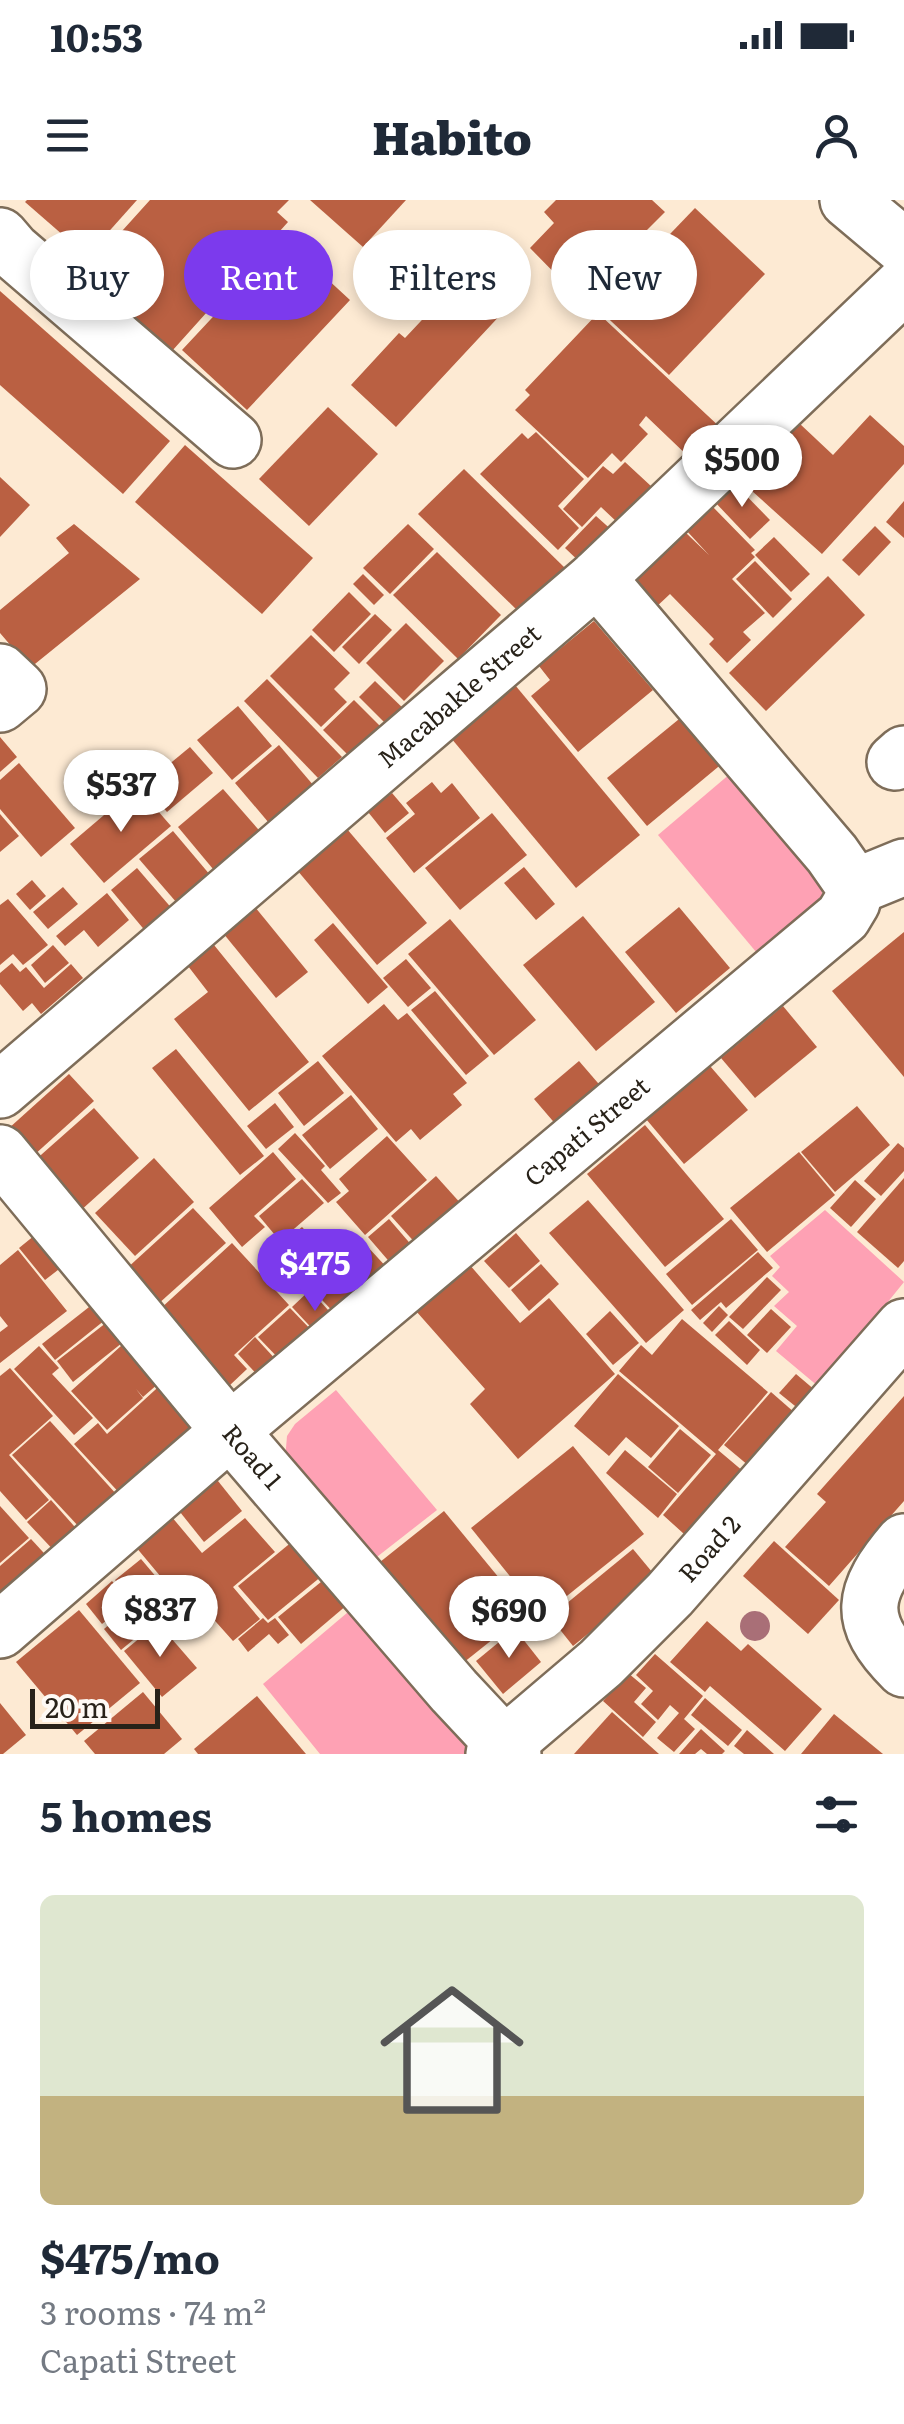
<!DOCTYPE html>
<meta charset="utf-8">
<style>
body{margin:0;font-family:Literata,serif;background:#f2f2f3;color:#1f2937;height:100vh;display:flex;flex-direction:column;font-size:38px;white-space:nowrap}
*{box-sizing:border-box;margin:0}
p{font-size:32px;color:#747a83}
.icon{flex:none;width:55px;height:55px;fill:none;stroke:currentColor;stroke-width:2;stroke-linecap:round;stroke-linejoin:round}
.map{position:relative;height:1554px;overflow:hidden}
.panel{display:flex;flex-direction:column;background:#fff;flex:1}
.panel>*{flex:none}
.banner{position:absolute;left:30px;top:30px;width:845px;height:90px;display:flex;gap:20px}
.scale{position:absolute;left:30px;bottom:25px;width:130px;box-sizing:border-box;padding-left:10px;border:5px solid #282219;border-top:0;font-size:28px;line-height:35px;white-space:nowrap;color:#282219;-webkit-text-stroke:8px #fefaf5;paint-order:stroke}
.price{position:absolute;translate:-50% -85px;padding:0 22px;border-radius:35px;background:#fff;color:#222;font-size:32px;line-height:65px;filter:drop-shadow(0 2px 5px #0008)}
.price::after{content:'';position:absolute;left:50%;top:60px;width:30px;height:22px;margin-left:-15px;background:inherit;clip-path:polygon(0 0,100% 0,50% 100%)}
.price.selected{background:#7c3aed;color:#fff}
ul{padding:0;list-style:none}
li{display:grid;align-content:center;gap:20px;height:530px;padding:0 40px}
li span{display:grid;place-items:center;height:310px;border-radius:15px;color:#555}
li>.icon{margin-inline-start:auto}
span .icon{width:180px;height:180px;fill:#fffc;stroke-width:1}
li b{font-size:42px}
h2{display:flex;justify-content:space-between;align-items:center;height:120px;padding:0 40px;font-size:42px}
.pill{padding:0 35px;border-radius:45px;background:#fff;box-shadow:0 5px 15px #0003;font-size:35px;line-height:90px}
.pill.selected{background:#7c3aed;color:#fff}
.status{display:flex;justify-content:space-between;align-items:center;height:70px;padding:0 50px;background:#fff;direction:ltr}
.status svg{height:28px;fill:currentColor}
header{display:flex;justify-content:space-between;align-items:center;height:130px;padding:0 40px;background:#fff;font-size:45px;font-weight:800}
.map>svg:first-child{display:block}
</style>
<div class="status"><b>10:53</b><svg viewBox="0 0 49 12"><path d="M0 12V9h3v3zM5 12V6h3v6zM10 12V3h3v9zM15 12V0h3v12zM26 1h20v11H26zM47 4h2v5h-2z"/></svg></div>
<header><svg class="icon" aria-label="menu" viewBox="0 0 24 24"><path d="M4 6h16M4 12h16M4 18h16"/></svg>Habito<svg class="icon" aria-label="person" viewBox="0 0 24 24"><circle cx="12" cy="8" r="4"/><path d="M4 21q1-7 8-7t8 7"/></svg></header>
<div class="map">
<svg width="904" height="1554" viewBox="0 0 904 1554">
<rect width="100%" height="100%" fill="#fdead3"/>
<g fill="#fea1b4">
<polygon points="731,573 822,684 822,704 762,759 658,635"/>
<polygon points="825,1010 904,1082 819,1187 776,1151 797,1126 774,1106 789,1092 772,1076 780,1067 770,1056"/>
<polygon points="336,1190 437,1310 373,1360 285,1260 287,1236 295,1224"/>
<polygon points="354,1407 473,1548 465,1554 320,1554 263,1484"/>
</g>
<g fill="#ba6042">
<polygon points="27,0 137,0 87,56 25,2"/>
<polygon points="150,0 289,0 277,12 288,22 172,151 85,72"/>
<polygon points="310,0 406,0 363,47"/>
<polygon points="556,0 652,0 665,12 579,98 530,48 554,23 544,12"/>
<polygon points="695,8 765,74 669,175 598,109"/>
<polygon points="299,53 350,100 247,210 182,150 265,61 278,75"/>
<polygon points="466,73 505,110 396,227 351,185 399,133 405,138"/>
<polygon points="0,91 170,241 123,294 0,185"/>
<polygon points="598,113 723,230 693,261 646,216 639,225 648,234 621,262 612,253 588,278 515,210 530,195 525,190"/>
<polygon points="328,207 378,254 309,326 259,279"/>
<polygon points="870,215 904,246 904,264 822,354 743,283 799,223 833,255"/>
<polygon points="536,232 584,279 558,306 579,328 558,350 480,274 522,233 528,239"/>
<polygon points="185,245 313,358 262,414 135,302"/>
<polygon points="625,262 652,287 618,323 601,307 582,327 563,309 603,266 613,274"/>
<polygon points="464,269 565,368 520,413 418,314"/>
<polygon points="0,277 30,305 0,337"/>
<polygon points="733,282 770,320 750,339 713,300"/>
<polygon points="904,301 904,338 886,322"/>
<polygon points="712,306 755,350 751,353 755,357 732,379 765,413 743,432 751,440 727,463 709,444 714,439 670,394 654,409 630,384 685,332 709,355 686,330"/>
<polygon points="596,316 615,333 584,366 565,348"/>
<polygon points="74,324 140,379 30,468 0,433 0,410 69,353 56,338"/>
<polygon points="408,324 434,349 390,394 363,368"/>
<polygon points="875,326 891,342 859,376 842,360"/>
<polygon points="774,337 810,374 791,392 755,355"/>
<polygon points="437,352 501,415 458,459 393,395"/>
<polygon points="755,361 792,399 773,418 736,379"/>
<polygon points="363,374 384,395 374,405 353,384"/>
<polygon points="828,376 865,415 766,511 729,473"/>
<polygon points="349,392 371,414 334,452 312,430"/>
<polygon points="375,414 392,430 359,464 342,447"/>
<polygon points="594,421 653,490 578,552 531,496 550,480 539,466"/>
<polygon points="406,423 444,461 404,501 366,463"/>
<polygon points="311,435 350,473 334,489 347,502 321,527 270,476"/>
<polygon points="267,479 342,557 318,578 244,501"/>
<polygon points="375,481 410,515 394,532 359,497"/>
<polygon points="515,485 640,635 576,688 451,538"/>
<polygon points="354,500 385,531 354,561 323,530"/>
<polygon points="238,506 272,546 232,580 197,540"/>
<polygon points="684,515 724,562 647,626 607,578"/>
<polygon points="0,537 17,557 0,572"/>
<polygon points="279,545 314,586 269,623 235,583"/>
<polygon points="190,547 213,573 167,612 144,585"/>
<polygon points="19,563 75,628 41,657 0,609 0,580"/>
<polygon points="432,582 441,593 452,583 480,618 414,673 386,638 415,614 406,603"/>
<polygon points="137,587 171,626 104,683 70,644"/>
<polygon points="223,589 264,636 218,675 178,627"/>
<polygon points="392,593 409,613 385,633 368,612"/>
<polygon points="492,613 527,655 460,710 425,668"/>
<polygon points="0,614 19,636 0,652"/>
<polygon points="347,629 427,723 377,765 297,670"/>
<polygon points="173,631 216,682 183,710 139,659"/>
<polygon points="524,667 555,704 536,720 504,683"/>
<polygon points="137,668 174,711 147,733 111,690"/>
<polygon points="32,680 46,696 30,710 16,694"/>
<polygon points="63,687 78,704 48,729 33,712"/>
<polygon points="107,693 129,720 98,747 84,730 65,746 56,736"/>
<polygon points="8,699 48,745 23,765 13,754 0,765 0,705"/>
<polygon points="255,707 308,772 276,798 223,733"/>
<polygon points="679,707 730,768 676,813 625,752"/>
<polygon points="583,716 655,802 596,851 523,765"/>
<polygon points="450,719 536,820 494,855 408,754"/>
<polygon points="333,723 388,787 368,804 314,740"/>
<polygon points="904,732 904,877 832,791"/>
<polygon points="53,745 69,763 45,783 31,765"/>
<polygon points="214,745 309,862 249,911 174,819 208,792 188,766"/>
<polygon points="406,759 431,788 408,807 383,778"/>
<polygon points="12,763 20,772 26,767 44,788 71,764 83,778 41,814 32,803 23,811 0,784 0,773"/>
<polygon points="435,791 489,856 466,875 411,810"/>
<polygon points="384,804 398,820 407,813 467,883 453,894 462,905 420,940 411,929 396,942 322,856"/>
<polygon points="783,806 817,847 755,898 721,858"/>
<polygon points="176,849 264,956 240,975 152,868"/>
<polygon points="318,861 344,893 304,926 278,893"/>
<polygon points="579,861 604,890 558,927 534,899"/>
<polygon points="710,866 748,910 684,964 646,919"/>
<polygon points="69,874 94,901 33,956 8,929"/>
<polygon points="351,895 378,929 330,969 302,935"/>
<polygon points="275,903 294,927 266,949 247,926"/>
<polygon points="857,906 890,945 835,992 801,952"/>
<polygon points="94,908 139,958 79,1012 33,962"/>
<polygon points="645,925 724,1019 665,1067 587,974"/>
<polygon points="295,933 325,966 321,970 341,993 328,1003 278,949"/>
<polygon points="387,936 427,980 365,1035 336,1002 349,991 339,979"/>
<polygon points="898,943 904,948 904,971 881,996 864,981"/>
<polygon points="273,952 296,979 254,1016 265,1027 242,1047 209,1008"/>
<polygon points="799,952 835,995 767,1052 730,1008"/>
<polygon points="154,958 194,1002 135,1056 95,1013"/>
<polygon points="436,976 463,1006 418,1046 391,1016"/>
<polygon points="904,978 904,1061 898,1068 857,1032"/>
<polygon points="302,979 324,1003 280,1041 259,1016"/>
<polygon points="855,980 876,999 851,1027 830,1008"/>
<polygon points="588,1000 684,1110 646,1143 549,1033"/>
<polygon points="193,1008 226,1043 157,1105 125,1070"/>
<polygon points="389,1019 414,1048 393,1066 368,1037"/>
<polygon points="731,1019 758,1050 692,1105 666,1074"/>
<polygon points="302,1027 340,1068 366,1045 390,1071 339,1118 275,1050"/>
<polygon points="40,1031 67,1063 45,1080 19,1048"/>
<polygon points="516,1033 540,1061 509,1088 484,1061"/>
<polygon points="232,1043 289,1105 234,1155 247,1169 229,1186 159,1110"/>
<polygon points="18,1050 67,1111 0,1163 0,1132 8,1126 0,1116 0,1065"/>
<polygon points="758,1052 773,1068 726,1108 721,1102 700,1120 691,1110"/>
<polygon points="469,1064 520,1123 549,1098 615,1174 518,1259 470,1204 485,1189 416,1111"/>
<polygon points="541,1064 559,1084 529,1111 511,1090"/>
<polygon points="767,1077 781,1090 743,1129 729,1117"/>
<polygon points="310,1090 338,1121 320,1137 292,1107"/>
<polygon points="98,1100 110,1116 55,1160 42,1144"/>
<polygon points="719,1106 728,1115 712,1132 703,1123"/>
<polygon points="290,1108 315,1134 283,1163 258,1137"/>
<polygon points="771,1109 791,1127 767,1153 747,1135"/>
<polygon points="610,1111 639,1143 613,1165 586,1134"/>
<polygon points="111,1119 127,1139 73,1182 57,1161"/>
<polygon points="682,1119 768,1192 718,1250 750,1277 694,1343 663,1315 716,1254 619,1171 641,1145 652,1155"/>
<polygon points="729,1121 760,1150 747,1165 715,1135"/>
<polygon points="131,1137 167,1176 143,1197 136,1189 143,1198 107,1230 71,1191"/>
<polygon points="255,1137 278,1162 261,1179 238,1154"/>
<polygon points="39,1146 59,1168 52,1174 93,1218 74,1235 14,1169"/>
<polygon points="10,1168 53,1216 9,1255 49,1300 26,1320 0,1291 0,1176"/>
<polygon points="618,1174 679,1226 651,1258 626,1237 609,1256 574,1226"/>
<polygon points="796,1174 816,1191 800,1210 779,1193"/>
<polygon points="167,1179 209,1224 124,1298 74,1244 98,1223 107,1234"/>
<polygon points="771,1192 795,1213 749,1266 724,1245"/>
<polygon points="904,1196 904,1301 829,1386 785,1347 826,1302 817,1294"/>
<polygon points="50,1221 118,1296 81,1329 12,1255"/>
<polygon points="680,1229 711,1255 678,1293 648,1267"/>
<polygon points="573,1246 644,1334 542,1416 471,1328"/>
<polygon points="625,1250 677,1294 658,1318 606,1273"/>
<polygon points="214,1276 242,1311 204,1342 176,1307"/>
<polygon points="51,1300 82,1335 59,1356 27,1322"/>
<polygon points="0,1306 29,1338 0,1363"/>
<polygon points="166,1310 202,1353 245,1318 275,1352 233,1387 260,1419 233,1441 175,1376 166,1383 130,1340"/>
<polygon points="444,1311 527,1412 458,1467 375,1366"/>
<polygon points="299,1336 328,1371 268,1420 238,1386"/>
<polygon points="31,1339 54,1364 0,1411 0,1366"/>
<polygon points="774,1341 839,1400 808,1434 743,1376"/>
<polygon points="633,1349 657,1378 573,1446 550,1417"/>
<polygon points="141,1359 168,1391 142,1412 115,1380"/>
<polygon points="332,1373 354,1399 301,1444 278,1417"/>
<polygon points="112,1381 129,1402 102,1424 86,1404"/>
<polygon points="132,1405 150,1426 121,1450 104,1429"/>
<polygon points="79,1410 140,1483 77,1535 16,1462"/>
<polygon points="263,1418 268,1423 275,1418 289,1435 278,1444 269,1434 248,1452 238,1439"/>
<polygon points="707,1421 741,1451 748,1444 822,1509 785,1551 710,1486 705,1492 670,1462"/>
<polygon points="158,1423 197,1468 162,1497 124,1451"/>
<polygon points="515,1429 541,1462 503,1494 476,1461"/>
<polygon points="655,1454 703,1496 684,1519 695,1529 674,1552 657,1538 679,1513 670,1505 658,1520 641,1504 653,1491 636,1475"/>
<polygon points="628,1473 646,1488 634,1502 656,1522 643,1537 603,1501"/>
<polygon points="143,1492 182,1539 164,1554 95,1554 84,1541"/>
<polygon points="257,1496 306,1554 198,1554 194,1549"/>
<polygon points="705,1498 742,1530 728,1546 691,1515"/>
<polygon points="0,1503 26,1535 3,1554 0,1554"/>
<polygon points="612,1512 659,1554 574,1554"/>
<polygon points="834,1514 883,1554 801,1554"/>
<polygon points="701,1529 725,1551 722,1554 707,1554 701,1549 695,1554 679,1554"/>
<polygon points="747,1530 774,1554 744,1554 734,1546"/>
</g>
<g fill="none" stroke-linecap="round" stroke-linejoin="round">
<g stroke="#7e6d59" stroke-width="60">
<g id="minor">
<polyline points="0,36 12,50 233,240"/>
<polyline points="0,472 18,489 0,504"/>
<polyline points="895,562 904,554"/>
<polyline points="855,687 904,667"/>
<path id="s1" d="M0,890L597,378L904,85"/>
<path id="s2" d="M0,953L230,1231L454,1491L513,1554"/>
<path d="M904,1342C862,1391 855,1421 904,1469"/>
<path id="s3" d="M0,1430L230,1231L843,717L852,702L855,687L832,654L597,378"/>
<path id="s4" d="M494,1554L601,1463L670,1394L904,1127"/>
</g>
</g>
<g stroke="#7e6d59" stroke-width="60">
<polyline id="highway" points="848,0 904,47"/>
</g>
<use href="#minor" stroke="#fff" stroke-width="55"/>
<use href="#highway" stroke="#fff" stroke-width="55"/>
</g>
<circle fill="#a96f77" cx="755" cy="1426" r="15"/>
<g text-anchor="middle" stroke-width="8" stroke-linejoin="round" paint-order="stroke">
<g font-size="25" fill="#282219" stroke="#fefaf5">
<text dy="9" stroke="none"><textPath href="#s1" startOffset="605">Macabakle Street</textPath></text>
<text dy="9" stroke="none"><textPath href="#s3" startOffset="770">Capati Street</textPath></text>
<text dy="9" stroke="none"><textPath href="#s2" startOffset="395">Road 1</textPath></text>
<text dy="9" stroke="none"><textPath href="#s4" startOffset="298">Road 2</textPath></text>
</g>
</g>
</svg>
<div class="scale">20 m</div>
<b class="price" style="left:742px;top:310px">$500</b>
<b class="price" style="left:121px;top:635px">$537</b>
<b class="price selected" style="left:315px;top:1114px">$475</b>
<b class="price" style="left:160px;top:1460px">$837</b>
<b class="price" style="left:509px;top:1461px">$690</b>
<div class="banner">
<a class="pill">Buy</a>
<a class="pill selected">Rent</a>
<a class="pill">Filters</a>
<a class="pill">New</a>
</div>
</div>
<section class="panel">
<h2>5 homes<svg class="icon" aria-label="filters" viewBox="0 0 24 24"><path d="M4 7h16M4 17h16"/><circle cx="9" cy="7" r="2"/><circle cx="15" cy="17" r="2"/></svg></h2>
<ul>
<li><span style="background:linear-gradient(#dfe7d0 65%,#c2b280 0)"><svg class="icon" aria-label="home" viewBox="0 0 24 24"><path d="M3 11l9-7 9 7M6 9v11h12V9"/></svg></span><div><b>$475/mo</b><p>3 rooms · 74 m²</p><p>Capati Street</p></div></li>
</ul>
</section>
